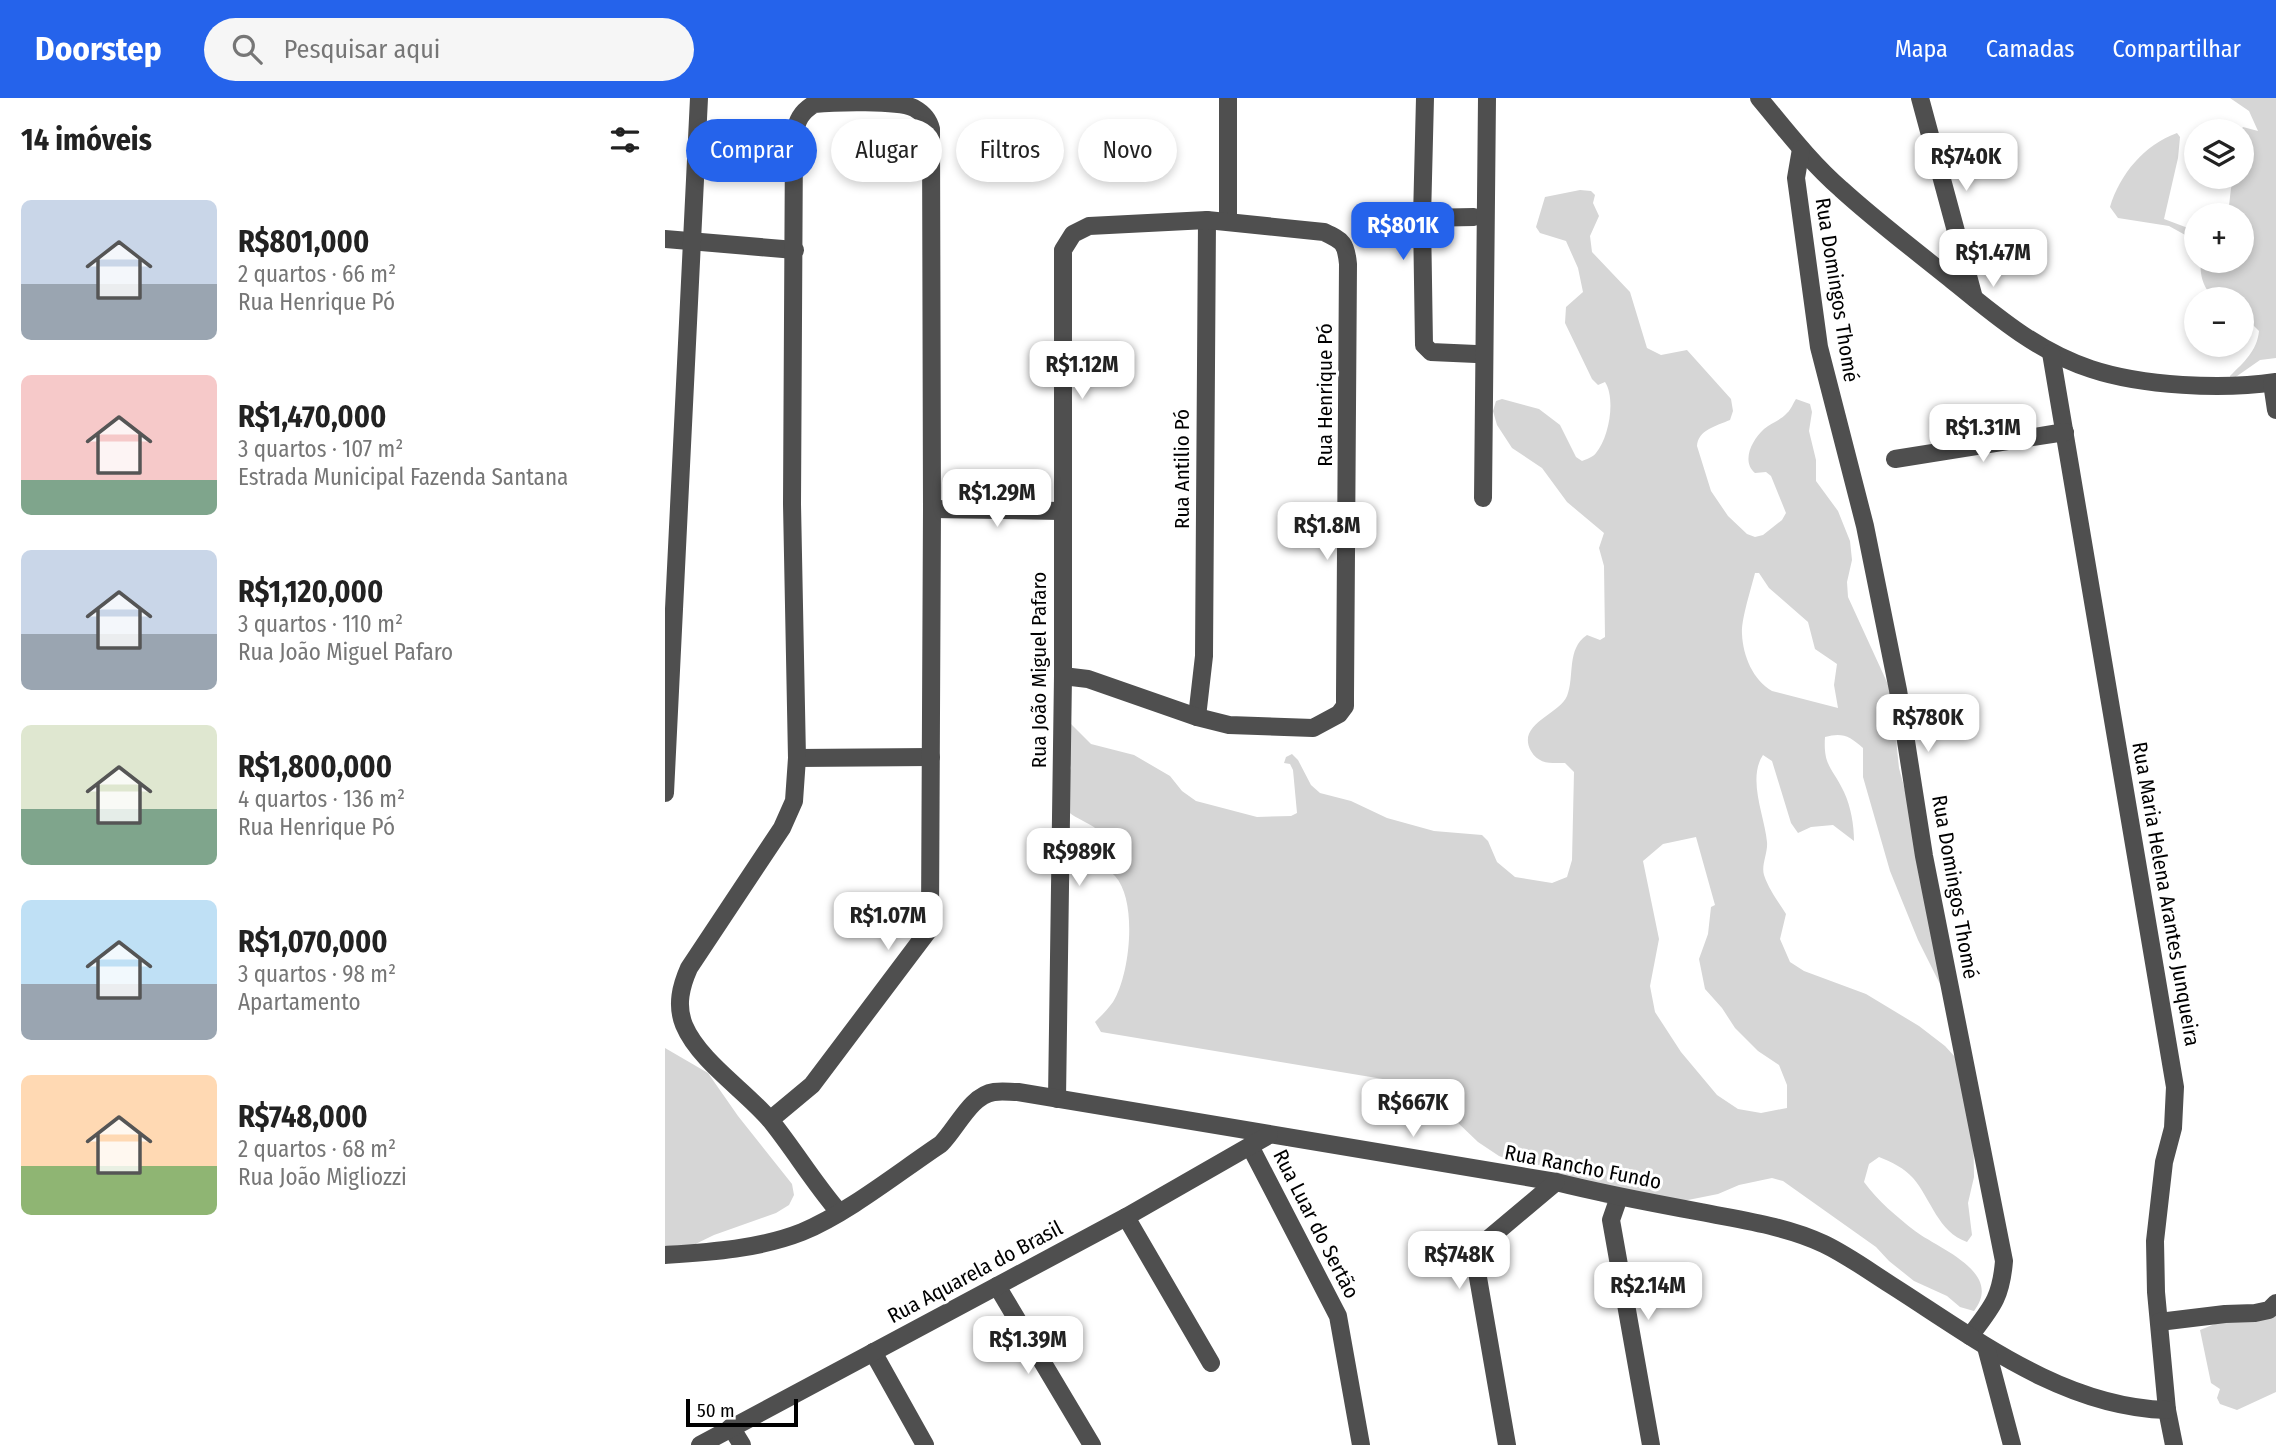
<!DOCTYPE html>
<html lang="pt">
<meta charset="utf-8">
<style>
body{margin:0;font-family:"Fira Sans Condensed",sans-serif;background:#f6f6f6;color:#222;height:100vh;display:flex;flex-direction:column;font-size:26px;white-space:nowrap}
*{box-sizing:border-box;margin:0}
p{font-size:23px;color:#767676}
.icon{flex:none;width:38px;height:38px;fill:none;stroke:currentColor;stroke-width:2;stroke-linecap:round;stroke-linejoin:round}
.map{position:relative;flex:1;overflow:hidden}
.drawer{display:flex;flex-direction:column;background:#fff;width:665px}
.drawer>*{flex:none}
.guide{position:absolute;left:21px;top:21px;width:665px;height:63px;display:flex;gap:14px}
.tools{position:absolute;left:1519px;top:21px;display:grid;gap:14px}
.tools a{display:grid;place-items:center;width:70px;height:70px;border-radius:50%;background:#fff;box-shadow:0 4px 10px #0003;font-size:35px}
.scale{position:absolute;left:21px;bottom:18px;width:112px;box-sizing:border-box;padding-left:7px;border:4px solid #000;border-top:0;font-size:19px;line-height:24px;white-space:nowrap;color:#000;-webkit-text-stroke:5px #fff;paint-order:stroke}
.price{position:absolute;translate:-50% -60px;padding:0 16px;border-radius:14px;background:#fff;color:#222;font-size:23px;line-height:46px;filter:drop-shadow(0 2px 4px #0008)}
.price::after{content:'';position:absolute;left:50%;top:42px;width:21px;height:16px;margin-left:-10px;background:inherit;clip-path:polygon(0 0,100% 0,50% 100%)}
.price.selected{background:#2563eb;color:#fff}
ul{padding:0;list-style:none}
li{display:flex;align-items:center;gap:21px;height:175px;padding:0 21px}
li span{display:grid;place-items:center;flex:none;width:196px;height:140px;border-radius:10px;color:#555}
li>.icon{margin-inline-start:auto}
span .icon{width:84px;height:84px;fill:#fffc;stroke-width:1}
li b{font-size:30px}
h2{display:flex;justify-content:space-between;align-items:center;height:84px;padding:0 21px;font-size:30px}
.tag{padding:0 24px;border-radius:32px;background:#fff;box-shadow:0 4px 10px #0003;font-size:24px;line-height:63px}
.tag.selected{background:#2563eb;color:#fff}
header{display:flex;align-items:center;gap:42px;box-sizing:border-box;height:98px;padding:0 35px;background:#2563eb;color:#fff}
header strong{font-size:33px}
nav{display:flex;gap:38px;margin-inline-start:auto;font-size:24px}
.search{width:490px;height:63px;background:#f6f6f6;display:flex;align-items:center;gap:18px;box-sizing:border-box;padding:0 24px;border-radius:38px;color:#767676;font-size:26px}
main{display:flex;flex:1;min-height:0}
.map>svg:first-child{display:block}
</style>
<header>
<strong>Doorstep</strong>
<div class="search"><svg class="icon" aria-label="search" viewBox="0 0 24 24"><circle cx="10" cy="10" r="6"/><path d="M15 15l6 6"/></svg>Pesquisar aqui</div>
<nav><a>Mapa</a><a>Camadas</a><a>Compartilhar</a></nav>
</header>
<main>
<section class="drawer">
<h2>14 imóveis<svg class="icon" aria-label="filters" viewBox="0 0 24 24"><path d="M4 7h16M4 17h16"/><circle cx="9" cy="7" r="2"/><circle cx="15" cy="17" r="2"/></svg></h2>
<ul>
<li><span style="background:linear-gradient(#c9d6e8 60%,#9aa5b1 0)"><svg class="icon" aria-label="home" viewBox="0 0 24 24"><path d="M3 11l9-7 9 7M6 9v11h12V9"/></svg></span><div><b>R$801,000</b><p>2 quartos · 66 m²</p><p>Rua Henrique Pó</p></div></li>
<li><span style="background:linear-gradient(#f6c9c9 75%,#7fa58c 0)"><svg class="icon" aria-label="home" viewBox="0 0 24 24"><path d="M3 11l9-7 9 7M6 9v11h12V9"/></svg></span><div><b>R$1,470,000</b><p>3 quartos · 107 m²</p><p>Estrada Municipal Fazenda Santana</p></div></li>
<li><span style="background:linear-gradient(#c9d6e8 60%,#9aa5b1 0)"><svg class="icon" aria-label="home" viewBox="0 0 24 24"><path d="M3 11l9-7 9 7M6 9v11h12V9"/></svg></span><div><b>R$1,120,000</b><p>3 quartos · 110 m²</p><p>Rua João Miguel Pafaro</p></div></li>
<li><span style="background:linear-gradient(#dfe7d0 60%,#7fa58c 0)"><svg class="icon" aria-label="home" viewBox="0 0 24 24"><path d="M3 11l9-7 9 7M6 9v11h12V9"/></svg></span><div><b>R$1,800,000</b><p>4 quartos · 136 m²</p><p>Rua Henrique Pó</p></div></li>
<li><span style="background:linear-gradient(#bfe0f5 60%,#9aa5b1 0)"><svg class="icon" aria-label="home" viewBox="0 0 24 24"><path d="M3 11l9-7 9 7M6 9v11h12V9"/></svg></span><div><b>R$1,070,000</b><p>3 quartos · 98 m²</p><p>Apartamento</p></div></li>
<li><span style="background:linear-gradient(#ffd9b3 65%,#8fb573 0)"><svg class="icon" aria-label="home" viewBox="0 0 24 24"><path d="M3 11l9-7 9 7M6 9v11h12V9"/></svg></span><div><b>R$748,000</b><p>2 quartos · 68 m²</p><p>Rua João Migliozzi</p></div></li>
</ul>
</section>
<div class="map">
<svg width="1611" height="1347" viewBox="0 0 1611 1347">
<rect width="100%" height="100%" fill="#fff"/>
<g fill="#d6d6d6" fill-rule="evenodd">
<path d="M1565,0H1611V260L1595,262L1565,283V278C1579,264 1592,253 1594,233L1577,216V201C1570,201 1560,203 1554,201C1539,196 1534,176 1536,163H1577V117H1563L1566,90L1571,79H1577V33H1575L1578,29L1593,33L1584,13Z"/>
<path d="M1512,35L1515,39L1513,60L1499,121L1531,133V143L1504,128L1453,120L1445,109C1455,76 1479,47 1512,35Z"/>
<path d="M915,92L926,93L930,97L928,105L934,118L925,138L927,154L965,194L982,250L996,257L1022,252L1066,301L1068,313L1065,322C1051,328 1033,332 1032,348L1046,393L1063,418L1082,436L1090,439L1098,437L1117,422L1121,415L1106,378L1101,374L1090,375C1076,363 1087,342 1099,331C1106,325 1116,322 1122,315C1126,312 1128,305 1131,301L1145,306L1147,314L1144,333L1151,362V383L1173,413L1185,443L1187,462L1182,484L1183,499L1226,593L1234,670L1253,741L1278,892L1253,842L1225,773L1198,679V650C1185,638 1177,634 1160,639C1158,669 1168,670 1179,694C1186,709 1189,727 1189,743L1168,727L1146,729L1133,735L1126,725L1107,663L1098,657C1082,681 1100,719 1102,744C1103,755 1096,767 1099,777C1104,792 1113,803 1121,816L1115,841L1125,864L1139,873L1201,896L1254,928L1280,948L1302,972L1308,1021L1309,1079L1303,1105L1307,1137L1302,1144C1273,1134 1266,1101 1248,1080C1239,1070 1227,1064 1214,1059L1204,1066L1199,1084C1213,1103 1232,1119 1250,1133C1274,1151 1339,1174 1309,1213L1295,1209L1282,1198L1249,1183L1224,1163L1211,1149L1118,1083L1107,1080L1074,1087L1053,1096L993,1108H948L923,1099L881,1067H858L834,1058L813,1044L790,1022L782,1001L766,989L436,934L430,924C436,918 443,911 448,904C465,877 473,803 450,778C437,764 419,761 401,756L405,751L442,742C422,712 378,726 406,670L399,646L405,625L426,646L469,657L505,678L517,693L531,703L592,719L626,718L632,715L628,672L625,666L619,665L621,659L627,656L633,662L646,687L655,695L686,703L722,720L769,733L817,737L823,743L832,764L850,779L887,785L902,779L907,762L909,674L900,665C887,665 874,667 866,653C851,626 894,617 902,598C910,578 901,551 922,537L935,542L940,539L939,468L934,450L939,435L902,404L877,370L847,350L832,327L828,313L831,303L837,301L874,311L895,327L911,359L917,363C922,361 928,359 931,355C944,340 951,301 940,284L933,287L927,281L900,225L901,209L918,194L913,170L901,143L875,135L871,129L880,99ZM1090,475H1094L1104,490L1143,524L1150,551L1172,566L1169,587L1173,610L1107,593C1088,582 1078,558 1077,536C1076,522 1086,491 1090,475ZM1031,739L1050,807L1046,809L1043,836L1034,861L1040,891L1057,910L1070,930L1093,953L1114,967L1122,987V1010L1096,1015L1073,1011L1052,997L1016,954L990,914L985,888L994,841L978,763L998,746Z"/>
<polygon points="0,950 43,975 73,1018 127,1086 129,1097 124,1107 111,1115 49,1137 16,1153 0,1154"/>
<polygon points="1611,1208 1611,1294 1572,1312 1555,1306 1552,1300 1555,1291 1546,1285 1535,1232 1577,1215"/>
</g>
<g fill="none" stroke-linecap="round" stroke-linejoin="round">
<g stroke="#4f4f4f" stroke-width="18">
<polyline points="563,0 563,123"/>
<polyline points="760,0 757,120 759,247 766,254 811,256"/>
<path d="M1094,0C1120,31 1145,64 1176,91C1210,122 1247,150 1283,179C1326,214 1372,254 1426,271C1477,288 1557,292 1611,284"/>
<polyline points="1255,0 1309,200"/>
<path d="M1136,51L1131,80L1154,249L1200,428L1233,592L1259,758L1339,1163C1336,1200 1327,1209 1305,1238"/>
<polyline points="705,121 809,119"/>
<polyline points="0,141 130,152"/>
<polyline points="1386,255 1510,989 1508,1030 1499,1064 1490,1143 1491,1194 1502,1312 1509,1347"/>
<polyline points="1607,285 1611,312"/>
<polyline points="1230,361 1400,334"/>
<polyline points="818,400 822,0"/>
<polyline points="267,411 397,413"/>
<polyline points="532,619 539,558 542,122"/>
<polyline points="132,660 266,659"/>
<polyline points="0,695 34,0"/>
<path d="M392,1001L398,578V152L408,136L424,128L542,122L659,134C678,143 681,145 683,166L680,598V608L674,616L648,630L564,627L532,619L423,581L398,578"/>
<path d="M105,1022L147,987L263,833L265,822L267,411L266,31C264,22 258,15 249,10C233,2 169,4 149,6C136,14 132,22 129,37L127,406L132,660L129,703L117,730L24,870C16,888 11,907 19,927C34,963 81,993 106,1023C130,1053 149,1085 174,1114"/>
<polyline points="586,1050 673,1218 696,1347"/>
<polyline points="954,1099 946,1122 986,1347"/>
<polyline points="461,1119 546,1265"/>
<path d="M0,1157C45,1154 94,1151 137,1134C183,1115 234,1074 276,1046C292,1030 306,997 329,994C337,993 345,994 353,994L891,1084C939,1096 987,1105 1036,1114C1076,1122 1121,1128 1159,1146C1182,1157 1204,1173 1226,1187C1311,1241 1398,1309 1502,1312"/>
<polyline points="332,1188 427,1347"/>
<polyline points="1494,1224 1560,1216 1590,1215 1604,1212 1611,1205"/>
<polyline points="1321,1249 1347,1347"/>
<polyline points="208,1254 260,1347"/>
<polyline points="66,1329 77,1347"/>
<polyline points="35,1347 461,1119 604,1037"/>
<polyline points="842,1347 811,1168 815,1148 891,1084"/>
</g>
</g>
<g text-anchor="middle" stroke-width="6" stroke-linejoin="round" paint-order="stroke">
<g font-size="21" fill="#000" stroke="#fff">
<text transform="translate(1172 192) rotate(81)" y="7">Rua Domingos Thomé</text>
<text transform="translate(660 297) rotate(-90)" y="7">Rua Henrique Pó</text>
<text transform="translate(517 371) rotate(-90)" y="7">Rua Antilio Pó</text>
<text transform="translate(374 572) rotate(-90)" y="7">Rua João Miguel Pafaro</text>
<text transform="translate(1290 789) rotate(80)" y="7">Rua Domingos Thomé</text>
<text transform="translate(1501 796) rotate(80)" y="7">Rua Maria Helena Arantes Junqueira</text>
<text transform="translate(918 1069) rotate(11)" y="7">Rua Rancho Fundo</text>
<text transform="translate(651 1126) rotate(63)" y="7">Rua Luar do Sertão</text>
<text transform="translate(310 1174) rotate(-28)" y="7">Rua Aquarela do Brasil</text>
</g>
</g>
</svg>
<div class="tools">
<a><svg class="icon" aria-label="layers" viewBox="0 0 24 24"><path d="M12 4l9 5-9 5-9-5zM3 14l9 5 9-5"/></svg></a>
<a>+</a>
<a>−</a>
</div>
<div class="scale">50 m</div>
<b class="price" style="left:1301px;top:95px">R$740K</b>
<b class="price selected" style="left:738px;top:164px">R$801K</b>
<b class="price" style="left:1328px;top:191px">R$1.47M</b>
<b class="price" style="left:417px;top:303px">R$1.12M</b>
<b class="price" style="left:1318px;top:366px">R$1.31M</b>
<b class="price" style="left:332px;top:431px">R$1.29M</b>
<b class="price" style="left:662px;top:464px">R$1.8M</b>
<b class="price" style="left:1263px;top:656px">R$780K</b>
<b class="price" style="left:414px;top:790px">R$989K</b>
<b class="price" style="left:223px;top:854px">R$1.07M</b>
<b class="price" style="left:748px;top:1041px">R$667K</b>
<b class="price" style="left:794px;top:1193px">R$748K</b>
<b class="price" style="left:983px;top:1224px">R$2.14M</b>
<b class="price" style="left:363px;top:1278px">R$1.39M</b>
<div class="guide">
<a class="tag selected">Comprar</a>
<a class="tag">Alugar</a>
<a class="tag">Filtros</a>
<a class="tag">Novo</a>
</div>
</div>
</main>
